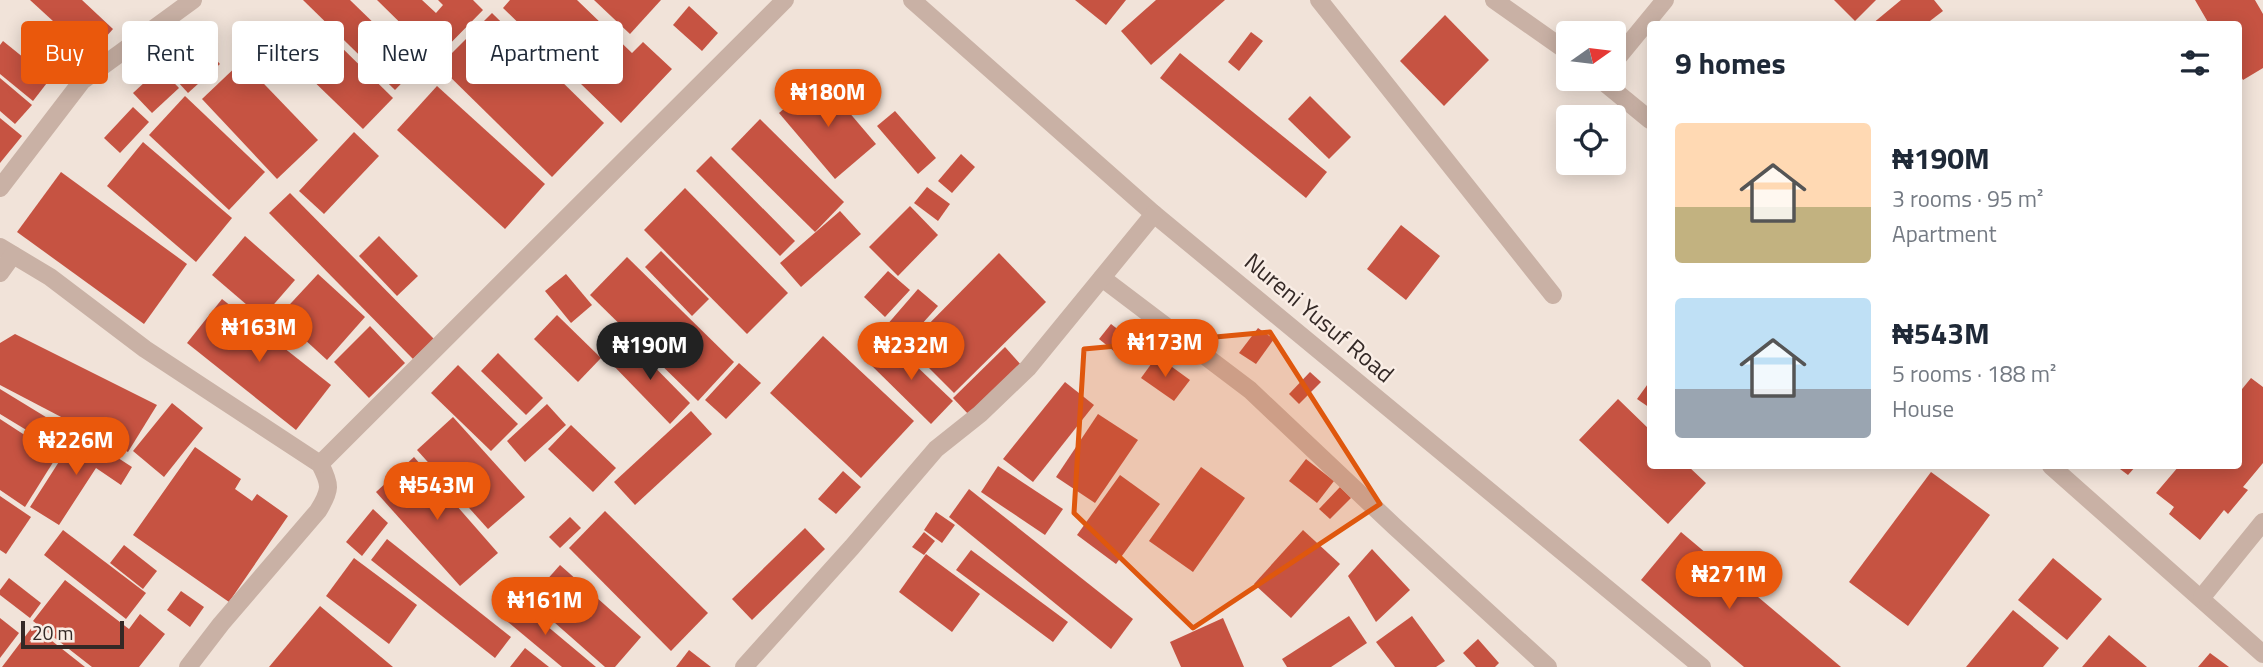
<!DOCTYPE html>
<meta charset="utf-8">
<style>
body{margin:0;font-family:"Titillium Web",sans-serif;background:#f6f6f7;color:#1f2937;height:100vh;display:flex;flex-direction:column;font-size:26px;white-space:nowrap}
*{box-sizing:border-box;margin:0}
p{font-size:23px;color:#747a83}
.icon{flex:none;width:38px;height:38px;fill:none;stroke:currentColor;stroke-width:2;stroke-linecap:round;stroke-linejoin:round}
.map{position:relative;flex:1;overflow:hidden}
.side{position:absolute;left:1647px;top:21px;width:595px;height:448px;display:flex;flex-direction:column;background:#fff;border-radius:7px;box-shadow:0 4px 18px #0003}
.side>*{flex:none}
.banner{position:absolute;left:21px;top:21px;width:665px;height:63px;display:flex;gap:14px}
.needle{width:46px;rotate:76deg}
.fabs{position:absolute;left:1556px;top:21px;display:grid;gap:14px}
.fabs a{display:grid;place-items:center;width:70px;height:70px;border-radius:7px;background:#fff;box-shadow:0 4px 18px #0003;font-size:35px}
.scale{position:absolute;left:21px;bottom:18px;width:103px;box-sizing:border-box;padding-left:7px;border:4px solid #342926;border-top:0;font-size:19px;line-height:24px;white-space:nowrap;color:#342926;-webkit-text-stroke:5px #f9ede5;paint-order:stroke}
.price{position:absolute;translate:-50% -60px;padding:0 16px;border-radius:24px;background:#ea580c;color:#fff;font-size:23px;line-height:46px;filter:drop-shadow(0 2px 4px #0008)}
.price::after{content:'';position:absolute;left:50%;top:42px;width:21px;height:16px;margin-left:-10px;background:inherit;clip-path:polygon(0 0,100% 0,50% 100%)}
.price.on{background:#222;color:#fff}
ul{padding:0;list-style:none}
li{display:flex;align-items:center;gap:21px;height:175px;padding:0 28px}
li span{display:grid;place-items:center;flex:none;width:196px;height:140px;border-radius:7px;color:#555}
li>.icon{margin-inline-start:auto}
span .icon{width:84px;height:84px;fill:#fffc;stroke-width:1}
li b{font-size:30px}
h2{display:flex;justify-content:space-between;align-items:center;height:84px;padding:0 28px;font-size:30px}
.tag{padding:0 24px;border-radius:7px;background:#fff;box-shadow:0 4px 18px #0003;font-size:24px;line-height:63px}
.tag.on{background:#ea580c;color:#fff}
.map>svg:first-child{display:block}
</style>
<div class="map">
<svg width="2263" height="667" viewBox="0 0 2263 667">
<rect width="100%" height="100%" fill="#f1e3d9"/>
<g fill="#c65342">
<polygon points="30,0 82,0 113,29 90,55"/>
<polygon points="303,0 350,0 418,66 395,90"/>
<polygon points="377,0 422,0 436,13 443,5 438,0 473,0 483,10 436,58"/>
<polygon points="510,0 577,0 632,53 643,42 672,69 621,123 503,8"/>
<polygon points="594,0 661,0 630,34"/>
<polygon points="1075,0 1126,0 1106,25"/>
<polygon points="1156,0 1225,0 1151,65 1121,31"/>
<polygon points="1834,0 1876,0 1855,21"/>
<polygon points="1901,0 1934,0 1943,11 1926,24 1872,24"/>
<polygon points="2195,0 2255,0 2263,14 2263,68 2243,80 2238,72 2238,24 2209,24"/>
<polygon points="689,6 718,33 702,51 673,25"/>
<polygon points="492,13 604,123 552,177 439,66"/>
<polygon points="1445,15 1489,60 1444,106 1400,61"/>
<polygon points="1251,32 1263,41 1239,71 1228,62"/>
<polygon points="333,39 393,98 363,129 302,70"/>
<polygon points="198,40 220,64 188,93 166,69"/>
<polygon points="3,41 50,79 33,101 0,74 0,45"/>
<polygon points="1180,53 1327,172 1306,198 1160,78"/>
<polygon points="242,61 318,140 277,179 202,99"/>
<polygon points="160,68 179,88 152,113 133,93"/>
<polygon points="0,78 32,105 15,124 0,111"/>
<polygon points="820,78 876,144 835,179 779,113"/>
<polygon points="437,86 545,184 505,229 397,130"/>
<polygon points="185,96 265,172 229,210 149,135"/>
<polygon points="1310,96 1351,137 1329,159 1288,119"/>
<polygon points="133,107 149,122 120,153 104,138"/>
<polygon points="895,111 936,158 918,174 877,126"/>
<polygon points="0,118 22,136 0,163"/>
<polygon points="760,119 844,202 815,232 731,149"/>
<polygon points="354,132 379,156 324,214 299,191"/>
<polygon points="143,142 232,218 196,262 107,186"/>
<polygon points="961,154 975,167 952,193 938,181"/>
<polygon points="711,156 795,241 780,256 696,171"/>
<polygon points="61,172 187,264 144,324 17,232"/>
<polygon points="927,187 950,204 938,221 914,203"/>
<polygon points="685,188 788,293 747,334 644,230"/>
<polygon points="290,193 434,339 413,359 269,213"/>
<polygon points="910,206 938,235 898,276 869,247"/>
<polygon points="840,211 861,234 801,287 780,263"/>
<polygon points="1401,225 1440,256 1406,300 1367,269"/>
<polygon points="245,236 295,280 262,318 212,275"/>
<polygon points="379,236 418,276 397,296 359,256"/>
<polygon points="661,251 709,299 692,316 645,267"/>
<polygon points="999,253 1046,302 954,393 907,346"/>
<polygon points="627,257 734,362 698,401 590,295"/>
<polygon points="888,271 910,290 885,317 864,297"/>
<polygon points="318,274 365,317 327,360 279,316"/>
<polygon points="566,274 592,305 571,323 545,291"/>
<polygon points="918,289 938,306 905,343 886,326"/>
<polygon points="222,299 331,385 296,430 187,343"/>
<polygon points="557,315 601,358 578,382 534,339"/>
<polygon points="1111,324 1138,345 1126,361 1099,339"/>
<polygon points="370,326 405,363 369,398 334,362"/>
<polygon points="1258,328 1274,339 1256,364 1239,353"/>
<polygon points="15,334 157,405 128,452 0,385 0,343"/>
<polygon points="823,336 914,421 861,478 770,393"/>
<polygon points="629,341 690,403 670,424 609,361"/>
<polygon points="890,341 953,401 931,424 869,363"/>
<polygon points="1005,347 1022,366 970,416 953,398"/>
<polygon points="498,353 543,398 526,415 481,371"/>
<polygon points="1157,356 1190,380 1174,401 1141,378"/>
<polygon points="739,363 761,383 726,419 705,400"/>
<polygon points="458,365 518,424 491,451 431,393"/>
<polygon points="1310,372 1321,382 1299,404 1289,394"/>
<polygon points="2251,378 2263,387 2263,463 2243,487 2248,490 2228,514 2224,510 2200,540 2169,514 2174,507 2156,493 2179,466 2238,466 2238,394"/>
<polygon points="1650,381 1650,408 1637,399"/>
<polygon points="1065,382 1094,405 1033,482 1003,459"/>
<polygon points="0,389 72,433 61,451 0,414"/>
<polygon points="1618,399 1650,430 1650,466 1688,466 1706,483 1668,524 1579,440"/>
<polygon points="172,403 203,428 164,477 133,451"/>
<polygon points="547,404 566,425 525,462 507,441"/>
<polygon points="691,411 712,434 635,505 614,482"/>
<polygon points="1098,414 1138,440 1095,503 1056,477"/>
<polygon points="453,417 525,497 488,529 417,450"/>
<polygon points="0,419 57,456 25,507 0,490"/>
<polygon points="571,425 616,468 593,492 548,449"/>
<polygon points="78,432 132,467 121,485 96,468 59,525 30,507"/>
<polygon points="195,447 241,479 235,489 252,501 257,494 288,516 229,602 133,535"/>
<polygon points="414,457 498,553 460,586 376,492"/>
<polygon points="1306,459 1334,481 1317,503 1289,481"/>
<polygon points="998,466 1063,509 1045,535 981,492"/>
<polygon points="2116,466 2136,466 2128,475"/>
<polygon points="1201,467 1245,498 1193,572 1149,541"/>
<polygon points="843,471 861,487 836,514 818,499"/>
<polygon points="1931,472 1990,515 1908,626 1849,582"/>
<polygon points="1120,475 1160,504 1116,564 1077,535"/>
<polygon points="1340,487 1351,498 1330,519 1319,509"/>
<polygon points="969,489 1133,619 1111,649 949,517"/>
<polygon points="0,496 31,517 6,554 0,550"/>
<polygon points="373,509 388,523 362,556 346,542"/>
<polygon points="605,511 708,613 671,651 569,548"/>
<polygon points="936,512 955,525 942,543 924,530"/>
<polygon points="570,517 581,528 560,548 549,537"/>
<polygon points="805,528 825,549 752,620 732,599"/>
<polygon points="63,530 146,593 126,619 44,555"/>
<polygon points="1303,530 1340,564 1291,618 1254,584"/>
<polygon points="924,532 935,541 924,555 912,547"/>
<polygon points="1681,532 1841,667 1744,667 1641,580"/>
<polygon points="387,539 511,637 495,658 371,560"/>
<polygon points="124,545 157,571 143,589 110,563"/>
<polygon points="1372,549 1410,590 1376,622 1348,576"/>
<polygon points="971,550 1068,622 1053,642 956,570"/>
<polygon points="926,554 980,594 952,632 899,592"/>
<polygon points="354,558 417,605 389,644 326,596"/>
<polygon points="2053,558 2102,599 2067,640 2018,600"/>
<polygon points="560,565 641,637 615,667 605,667 529,600"/>
<polygon points="9,578 41,603 30,618 0,595 0,590"/>
<polygon points="65,580 129,629 140,614 165,634 139,667 92,667 33,621"/>
<polygon points="181,591 204,607 190,627 167,610"/>
<polygon points="516,600 596,667 562,667 502,617"/>
<polygon points="320,606 393,667 269,667"/>
<polygon points="2013,610 2059,648 2043,667 1966,667"/>
<polygon points="1349,616 1367,643 1331,667 1287,667 1282,659"/>
<polygon points="1412,616 1445,661 1436,667 1395,667 1376,642"/>
<polygon points="0,618 19,633 0,658"/>
<polygon points="1223,618 1244,667 1181,667 1170,642"/>
<polygon points="33,626 85,667 2,667"/>
<polygon points="2109,635 2147,667 2082,667"/>
<polygon points="1478,639 1499,663 1495,667 1476,667 1463,653"/>
<polygon points="525,648 549,667 510,667"/>
<polygon points="689,650 711,667 676,667"/>
<polygon points="2210,653 2229,667 2198,667"/>
</g>
<g fill="none" stroke-linecap="round" stroke-linejoin="round">
<g stroke="#c9b1a5" stroke-width="18">
<polyline points="912,0 1154,214 1702,667"/>
<polyline points="1319,0 1553,295"/>
<polyline points="1494,0 1568,52"/>
<polyline points="1614,62 1665,0"/>
<polyline points="1600,79 1650,120"/>
<polyline points="0,188 82,81 193,0"/>
<path d="M0,247L50,277L145,349L320,464C331,485 331,490 318,511L221,624L188,667"/>
<polyline points="0,273 13,255"/>
<polyline points="1102,278 1250,390 1394,526 1548,667"/>
<polyline points="320,464 785,0"/>
<polyline points="2051,466 2263,654"/>
<polyline points="2202,597 2263,522"/>
<polyline points="744,667 852,547 936,449 980,414 1028,368 1154,214"/>
</g>
</g>
<path fill="#df570d" fill-opacity="0.2" stroke="#df570d" stroke-width="5" stroke-linejoin="round" d="M1270,332L1380,504L1193,628L1074,513L1084,349Z"/>
<g text-anchor="middle" stroke-width="5" stroke-linejoin="round" paint-order="stroke">
<g font-size="24" fill="#342926" stroke="#f9ede5">
<text transform="translate(1319 318) rotate(40)" y="8">Nureni Yusuf Road</text>
</g>
</g>
</svg>
<div class="fabs">
<a><svg class="needle" viewBox="-14 -14 28 28"><path d="M0-13l5 13h-10z" fill="#e53935"/><path d="M0 13l5-13h-10z" fill="#747a83"/></svg></a>
<a><svg class="icon" aria-label="locate" viewBox="0 0 24 24"><circle cx="12" cy="12" r="6"/><path d="M12 2v4M12 18v4M2 12h4M18 12h4"/></svg></a>
</div>
<div class="scale">20 m</div>
<b class="price" style="left:828px;top:129px">₦180M</b>
<b class="price" style="left:259px;top:364px">₦163M</b>
<b class="price" style="left:1165px;top:379px">₦173M</b>
<b class="price on" style="left:650px;top:382px">₦190M</b>
<b class="price" style="left:911px;top:382px">₦232M</b>
<b class="price" style="left:76px;top:477px">₦226M</b>
<b class="price" style="left:437px;top:522px">₦543M</b>
<b class="price" style="left:1729px;top:611px">₦271M</b>
<b class="price" style="left:545px;top:637px">₦161M</b>
<div class="banner">
<a class="tag on">Buy</a>
<a class="tag">Rent</a>
<a class="tag">Filters</a>
<a class="tag">New</a>
<a class="tag">Apartment</a>
</div>
<section class="side">
<h2>9 homes<svg class="icon" aria-label="filters" viewBox="0 0 24 24"><path d="M4 7h16M4 17h16"/><circle cx="9" cy="7" r="2"/><circle cx="15" cy="17" r="2"/></svg></h2>
<ul>
<li><span style="background:linear-gradient(#ffd9b3 60%,#c2b280 0)"><svg class="icon" aria-label="home" viewBox="0 0 24 24"><path d="M3 11l9-7 9 7M6 9v11h12V9"/></svg></span><div><b>₦190M</b><p>3 rooms · 95 m²</p><p>Apartment</p></div></li>
<li><span style="background:linear-gradient(#bfe0f5 65%,#9aa5b1 0)"><svg class="icon" aria-label="home" viewBox="0 0 24 24"><path d="M3 11l9-7 9 7M6 9v11h12V9"/></svg></span><div><b>₦543M</b><p>5 rooms · 188 m²</p><p>House</p></div></li>
</ul>
</section>
</div>
